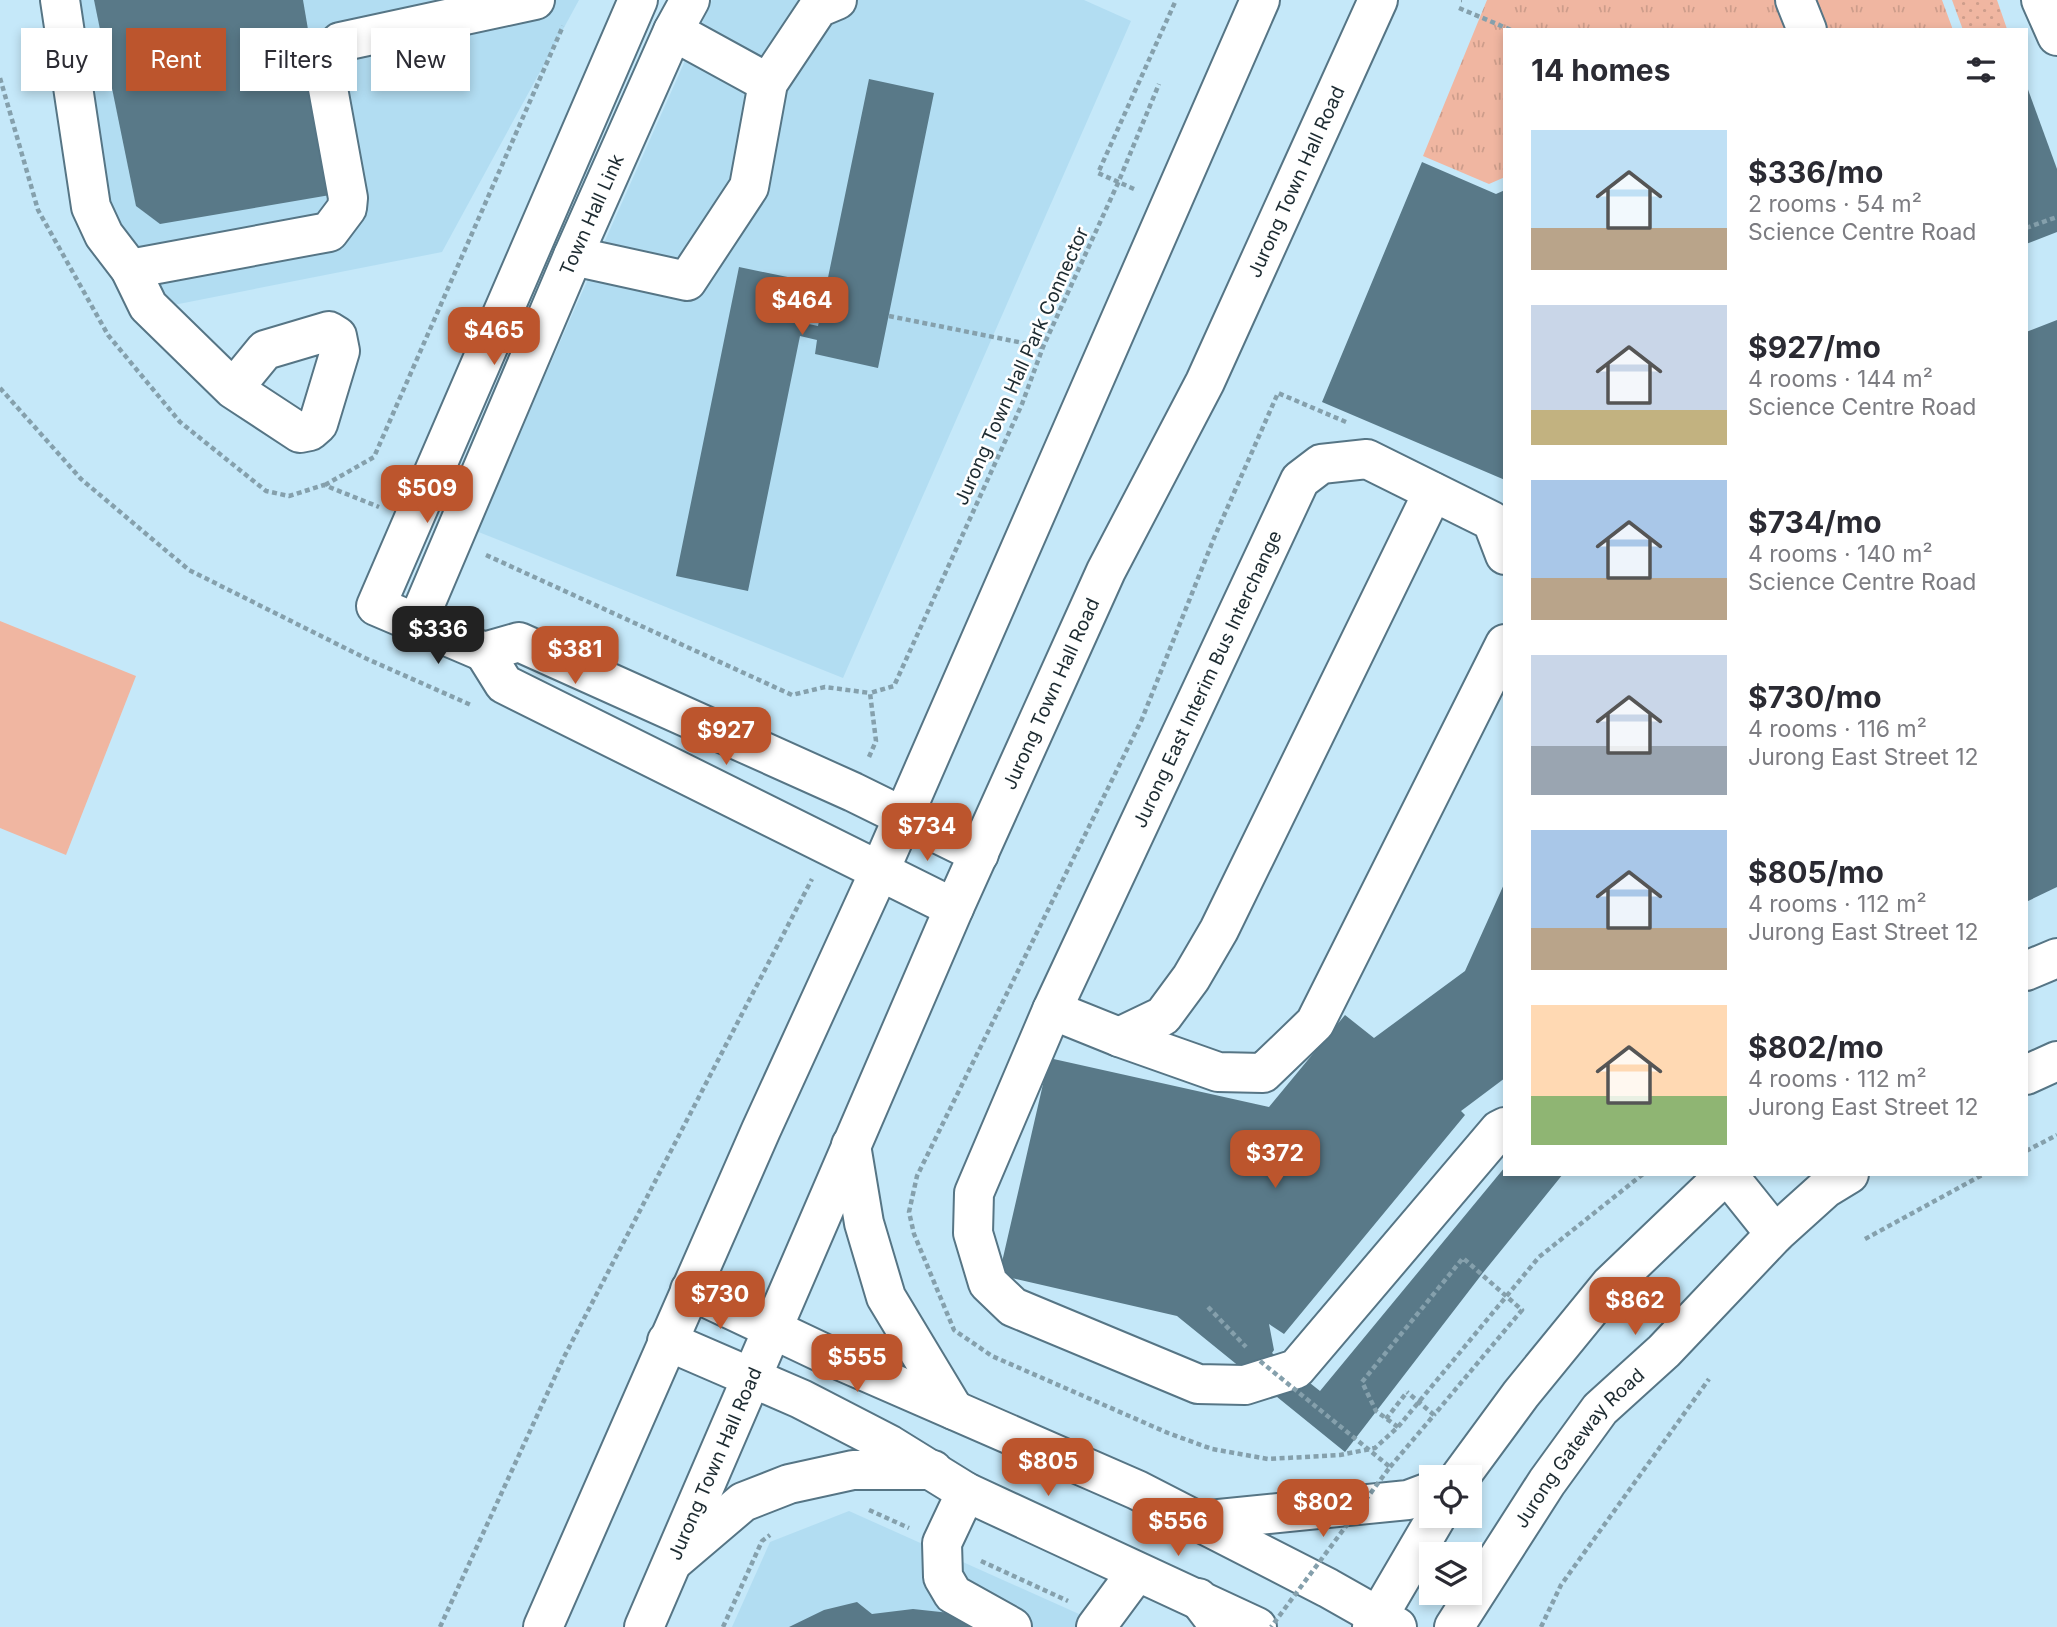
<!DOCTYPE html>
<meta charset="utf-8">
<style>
body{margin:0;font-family:Inter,sans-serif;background:#f7f7f7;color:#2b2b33;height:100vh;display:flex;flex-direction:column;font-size:26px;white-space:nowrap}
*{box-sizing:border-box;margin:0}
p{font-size:23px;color:#7c7c81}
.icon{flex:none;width:38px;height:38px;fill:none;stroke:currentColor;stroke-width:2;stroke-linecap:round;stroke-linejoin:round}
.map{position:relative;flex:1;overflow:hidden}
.panel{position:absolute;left:1503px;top:28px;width:525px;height:1148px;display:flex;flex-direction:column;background:#fff;border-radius:0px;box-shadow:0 4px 10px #0003}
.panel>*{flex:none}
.banner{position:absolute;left:21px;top:28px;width:665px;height:63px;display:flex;gap:14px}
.buttons{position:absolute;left:1419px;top:1465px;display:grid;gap:14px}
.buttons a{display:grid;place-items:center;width:63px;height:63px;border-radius:0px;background:#fff;box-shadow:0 4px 10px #0003;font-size:35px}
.price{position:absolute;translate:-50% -60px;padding:0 16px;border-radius:14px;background:#bc552d;color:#fff;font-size:23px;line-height:46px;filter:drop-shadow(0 2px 4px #0008)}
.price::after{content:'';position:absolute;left:50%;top:42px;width:21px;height:16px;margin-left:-10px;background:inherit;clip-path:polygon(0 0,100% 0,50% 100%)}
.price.selected{background:#222;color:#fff}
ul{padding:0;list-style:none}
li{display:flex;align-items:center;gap:21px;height:175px;padding:0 28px}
li span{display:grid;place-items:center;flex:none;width:196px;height:140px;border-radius:0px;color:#555}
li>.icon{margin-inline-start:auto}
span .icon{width:84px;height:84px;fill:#fffc;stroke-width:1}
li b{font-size:30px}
h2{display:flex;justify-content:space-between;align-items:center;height:84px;padding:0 28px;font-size:30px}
.tag{padding:0 24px;border-radius:0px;background:#fff;box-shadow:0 4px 10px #0003;font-size:24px;line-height:63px}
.tag.selected{background:#bc552d;color:#fff}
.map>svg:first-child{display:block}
</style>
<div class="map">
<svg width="2057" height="1627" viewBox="0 0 2057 1627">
<defs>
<pattern id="grass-tufts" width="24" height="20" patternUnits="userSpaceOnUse" patternTransform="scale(1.75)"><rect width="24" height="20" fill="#f0b6a1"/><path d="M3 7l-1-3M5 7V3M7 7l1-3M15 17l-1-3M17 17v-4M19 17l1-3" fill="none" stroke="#cd9d8b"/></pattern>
<pattern id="park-dots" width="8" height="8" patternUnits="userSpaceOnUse" patternTransform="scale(1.75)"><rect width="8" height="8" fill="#f0b6a1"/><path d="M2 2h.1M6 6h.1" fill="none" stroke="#cd9d8b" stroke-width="1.8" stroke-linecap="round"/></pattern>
</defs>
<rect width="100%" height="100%" fill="#c5e8f9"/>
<g fill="#b2ddf2">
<polygon points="70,0 579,0 442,252 133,313"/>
<polygon points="712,0 1084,0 1131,21 843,678 476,531"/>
<polygon points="849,1511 1079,1614 1104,1627 732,1627 770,1542"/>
</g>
<polygon fill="url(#grass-tufts)" points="1487,0 1942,0 1953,30 1505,30 1505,177 1489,184 1423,156"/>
<polygon fill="url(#park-dots)" points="1952,0 1997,0 2007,29 1963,30"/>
<polygon fill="#f0b6a1" points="0,621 136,676 66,855 0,828"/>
<g fill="#597988">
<polygon points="94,0 303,0 336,194 160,224 136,206"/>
<polygon points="869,79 934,93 878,368 815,354 817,340 800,336 748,591 676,576 739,267 812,282 804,323 818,326"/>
<polygon points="2026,84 2057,169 2057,232 2026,244"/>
<polygon points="1422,162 1496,194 1505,190 1505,480 1322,402"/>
<polygon points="2057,320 2057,887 2026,902 2026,332"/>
<polygon points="1505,882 1505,1078 1461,1111 1465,1115 1284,1334 1269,1324 1274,1350 1272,1353 1320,1391 1505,1167 1505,1174 1563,1174 1482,1274 1345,1452 1177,1316 999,1275 1049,1058 1269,1107 1345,1015 1374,1038 1465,971"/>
<polygon points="857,1602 872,1614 913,1609 950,1613 989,1627 789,1627 824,1610"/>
</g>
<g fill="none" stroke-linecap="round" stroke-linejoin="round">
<g stroke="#567585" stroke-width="42">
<g id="minor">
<polyline points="60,0 91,207 104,235 130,269 148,306 233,389 300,433 310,431 318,424 340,351 337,336 329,331 265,350 233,389"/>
<polyline points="638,0 376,606 484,652 519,642 853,792 979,854"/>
<polyline points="1795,0 1807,30"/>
<polyline points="2041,0 2057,36"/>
<polyline points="673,31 768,83"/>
<polyline points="573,256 687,281 749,187 768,83 818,8 837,0"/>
<polyline points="130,269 329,232 347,208 348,198 325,72 328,54 340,42 535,0"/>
<polyline points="1505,555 1492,521 1367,459 1321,464 1300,480 1052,1010 974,1193 973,1233 988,1283 1013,1307 1198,1384 1245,1385 1296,1369 1499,1130 1505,1127"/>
<path id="s1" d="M417,623L573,256L673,31L690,0"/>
<polyline points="484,652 504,684 954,908"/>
<polyline points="1052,1010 1119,1037 1218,1072 1263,1073 1315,1023 1505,644"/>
<polyline points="1119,1037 1163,1016 1191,978 1219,930 1433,492"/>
<polyline points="1727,1174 1775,1234"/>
<polyline points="690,1290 823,1353 1137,1490 1328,1588 1397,1627"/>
<polyline points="667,1341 801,1399 890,1445 966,1492 1257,1627"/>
<polyline points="966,1492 942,1543 943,1577 953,1594 1012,1627"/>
<polyline points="1096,1627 1136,1573"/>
</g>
</g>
<g stroke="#567585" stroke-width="42">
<g id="major">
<polyline points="2026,971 2057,958"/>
<polyline points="2026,1075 2057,1061"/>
<polyline points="851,1145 864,1223 886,1297 954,1410"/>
<polyline points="1460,1477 1521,1394 1610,1285 1726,1174"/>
<polyline points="1199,1521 1408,1500 1432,1491"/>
<polyline points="676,1559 743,1502 789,1484 853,1470 933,1470"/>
<polyline points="1198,1598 1220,1627"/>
<polyline points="543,1627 761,1130 880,870 1260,0"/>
<path id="s2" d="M644,1627L954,908L1106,571L1205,382L1378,0"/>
<polyline points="1372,1627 1437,1516"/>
<path id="s3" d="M1454,1627L1547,1482L1600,1409L1664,1351L1775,1234L1826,1188L1849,1174"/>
</g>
</g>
<g stroke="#85a0ac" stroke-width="4.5" stroke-dasharray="5 3.5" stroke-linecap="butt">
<polyline points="1461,0 1462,0"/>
<polyline points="1459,8 1511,30"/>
<polyline points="0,78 38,210 108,335 180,422 266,491 289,496 324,485 379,507"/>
<polyline points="1134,189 1098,173 1176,0"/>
<polyline points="2026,228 2057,217"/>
<polyline points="889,316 1043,347"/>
<polyline points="0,388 81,479 189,570 365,658 471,705"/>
<polyline points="1346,422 1278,393 1214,538 1142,719 917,1176 909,1212 914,1234 954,1330 992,1356 1168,1433 1212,1449 1268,1459 1340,1455 1375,1448 1398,1427 1539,1257 1643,1174"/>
<polyline points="325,485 374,457 563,26"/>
<polyline points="486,555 792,695 825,687 870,693"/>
<polyline points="869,757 876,741 870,693 894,686 1022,404 1043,347 1118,183 1159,84"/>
<polyline points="2026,1151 2057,1135"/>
<polyline points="1865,1239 1984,1174"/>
<polyline points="1208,1307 1246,1347"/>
<polyline points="1386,1419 1407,1392"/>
<polyline points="1398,1427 1376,1411 1362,1382 1463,1258 1522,1310 1434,1415"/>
<polyline points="869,1510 909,1528"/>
<polyline points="981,1561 1068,1601"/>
<polyline points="440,1627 564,1357 812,879"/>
<polyline points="723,1627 762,1541 770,1535"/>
<polyline points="1541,1627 1561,1585 1709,1379"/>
</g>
<use href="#minor" stroke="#fff" stroke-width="38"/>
<use href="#major" stroke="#fff" stroke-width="38"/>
<g stroke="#85a0ac" stroke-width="4.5" stroke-dasharray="5 3.5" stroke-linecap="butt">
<polyline points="1260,1361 1390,1467 1271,1627"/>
<polyline points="1390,1467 1434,1415 1407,1392"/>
</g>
</g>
<g text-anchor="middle" stroke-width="5" stroke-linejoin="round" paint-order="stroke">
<g font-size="19" fill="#1d2b31" stroke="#fff">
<text dy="7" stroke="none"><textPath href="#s2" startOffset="1586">Jurong Town Hall Road</textPath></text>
<text dy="7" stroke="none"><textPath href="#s1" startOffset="444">Town Hall Link</textPath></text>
<text transform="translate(1021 366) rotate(-66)" y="7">Jurong Town Hall Park Connector</text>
<text transform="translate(1207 679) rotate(-65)" y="7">Jurong East Interim Bus Interchange</text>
<text dy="7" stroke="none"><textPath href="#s2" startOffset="1018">Jurong Town Hall Road</textPath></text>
<text dy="7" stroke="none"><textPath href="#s3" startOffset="219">Jurong Gateway Road</textPath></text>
<text dy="7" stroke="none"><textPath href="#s2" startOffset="178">Jurong Town Hall Road</textPath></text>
</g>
</g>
</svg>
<div class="buttons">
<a><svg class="icon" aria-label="locate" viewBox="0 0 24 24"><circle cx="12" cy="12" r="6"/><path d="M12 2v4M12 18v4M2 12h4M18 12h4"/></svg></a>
<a><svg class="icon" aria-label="layers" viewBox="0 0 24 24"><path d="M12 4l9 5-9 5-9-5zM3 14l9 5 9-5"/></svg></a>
</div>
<b class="price" style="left:802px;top:337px">$464</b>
<b class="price" style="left:494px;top:367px">$465</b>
<b class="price" style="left:427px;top:525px">$509</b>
<b class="price selected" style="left:438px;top:666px">$336</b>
<b class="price" style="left:575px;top:686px">$381</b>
<b class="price" style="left:726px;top:767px">$927</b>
<b class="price" style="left:927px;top:863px">$734</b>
<b class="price" style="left:1275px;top:1190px">$372</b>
<b class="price" style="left:720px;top:1331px">$730</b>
<b class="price" style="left:1635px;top:1337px">$862</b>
<b class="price" style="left:857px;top:1394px">$555</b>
<b class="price" style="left:1048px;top:1498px">$805</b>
<b class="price" style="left:1323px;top:1539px">$802</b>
<b class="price" style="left:1178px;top:1558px">$556</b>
<div class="banner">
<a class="tag">Buy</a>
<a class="tag selected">Rent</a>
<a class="tag">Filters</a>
<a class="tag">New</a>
</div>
<section class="panel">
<h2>14 homes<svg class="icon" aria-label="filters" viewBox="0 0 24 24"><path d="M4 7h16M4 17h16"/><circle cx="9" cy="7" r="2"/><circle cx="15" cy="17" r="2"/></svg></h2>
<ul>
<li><span style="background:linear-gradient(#bfe0f5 70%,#b9a48a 0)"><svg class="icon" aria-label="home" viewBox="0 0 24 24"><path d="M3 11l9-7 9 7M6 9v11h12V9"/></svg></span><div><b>$336/mo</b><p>2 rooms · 54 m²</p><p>Science Centre Road</p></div></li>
<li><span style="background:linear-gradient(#c9d6e8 75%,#c2b280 0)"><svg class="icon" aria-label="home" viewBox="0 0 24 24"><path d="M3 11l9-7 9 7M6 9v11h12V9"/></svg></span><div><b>$927/mo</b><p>4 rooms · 144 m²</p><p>Science Centre Road</p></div></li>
<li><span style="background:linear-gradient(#a9c7e8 70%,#b9a48a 0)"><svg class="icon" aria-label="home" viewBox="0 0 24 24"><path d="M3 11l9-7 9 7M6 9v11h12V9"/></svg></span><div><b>$734/mo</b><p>4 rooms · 140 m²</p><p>Science Centre Road</p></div></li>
<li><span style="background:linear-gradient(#c9d6e8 65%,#9aa5b1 0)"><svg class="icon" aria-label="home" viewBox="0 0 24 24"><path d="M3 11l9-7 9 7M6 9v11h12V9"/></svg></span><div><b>$730/mo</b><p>4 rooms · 116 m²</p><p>Jurong East Street 12</p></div></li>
<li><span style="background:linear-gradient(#a9c7e8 70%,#b9a48a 0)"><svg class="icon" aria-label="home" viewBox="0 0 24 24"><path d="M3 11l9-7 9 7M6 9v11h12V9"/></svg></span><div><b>$805/mo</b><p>4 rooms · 112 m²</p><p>Jurong East Street 12</p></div></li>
<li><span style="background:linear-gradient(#ffd9b3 65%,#8fb573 0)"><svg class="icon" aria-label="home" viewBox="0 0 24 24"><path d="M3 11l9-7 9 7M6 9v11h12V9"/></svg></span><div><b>$802/mo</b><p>4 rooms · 112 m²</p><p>Jurong East Street 12</p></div></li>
</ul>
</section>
</div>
